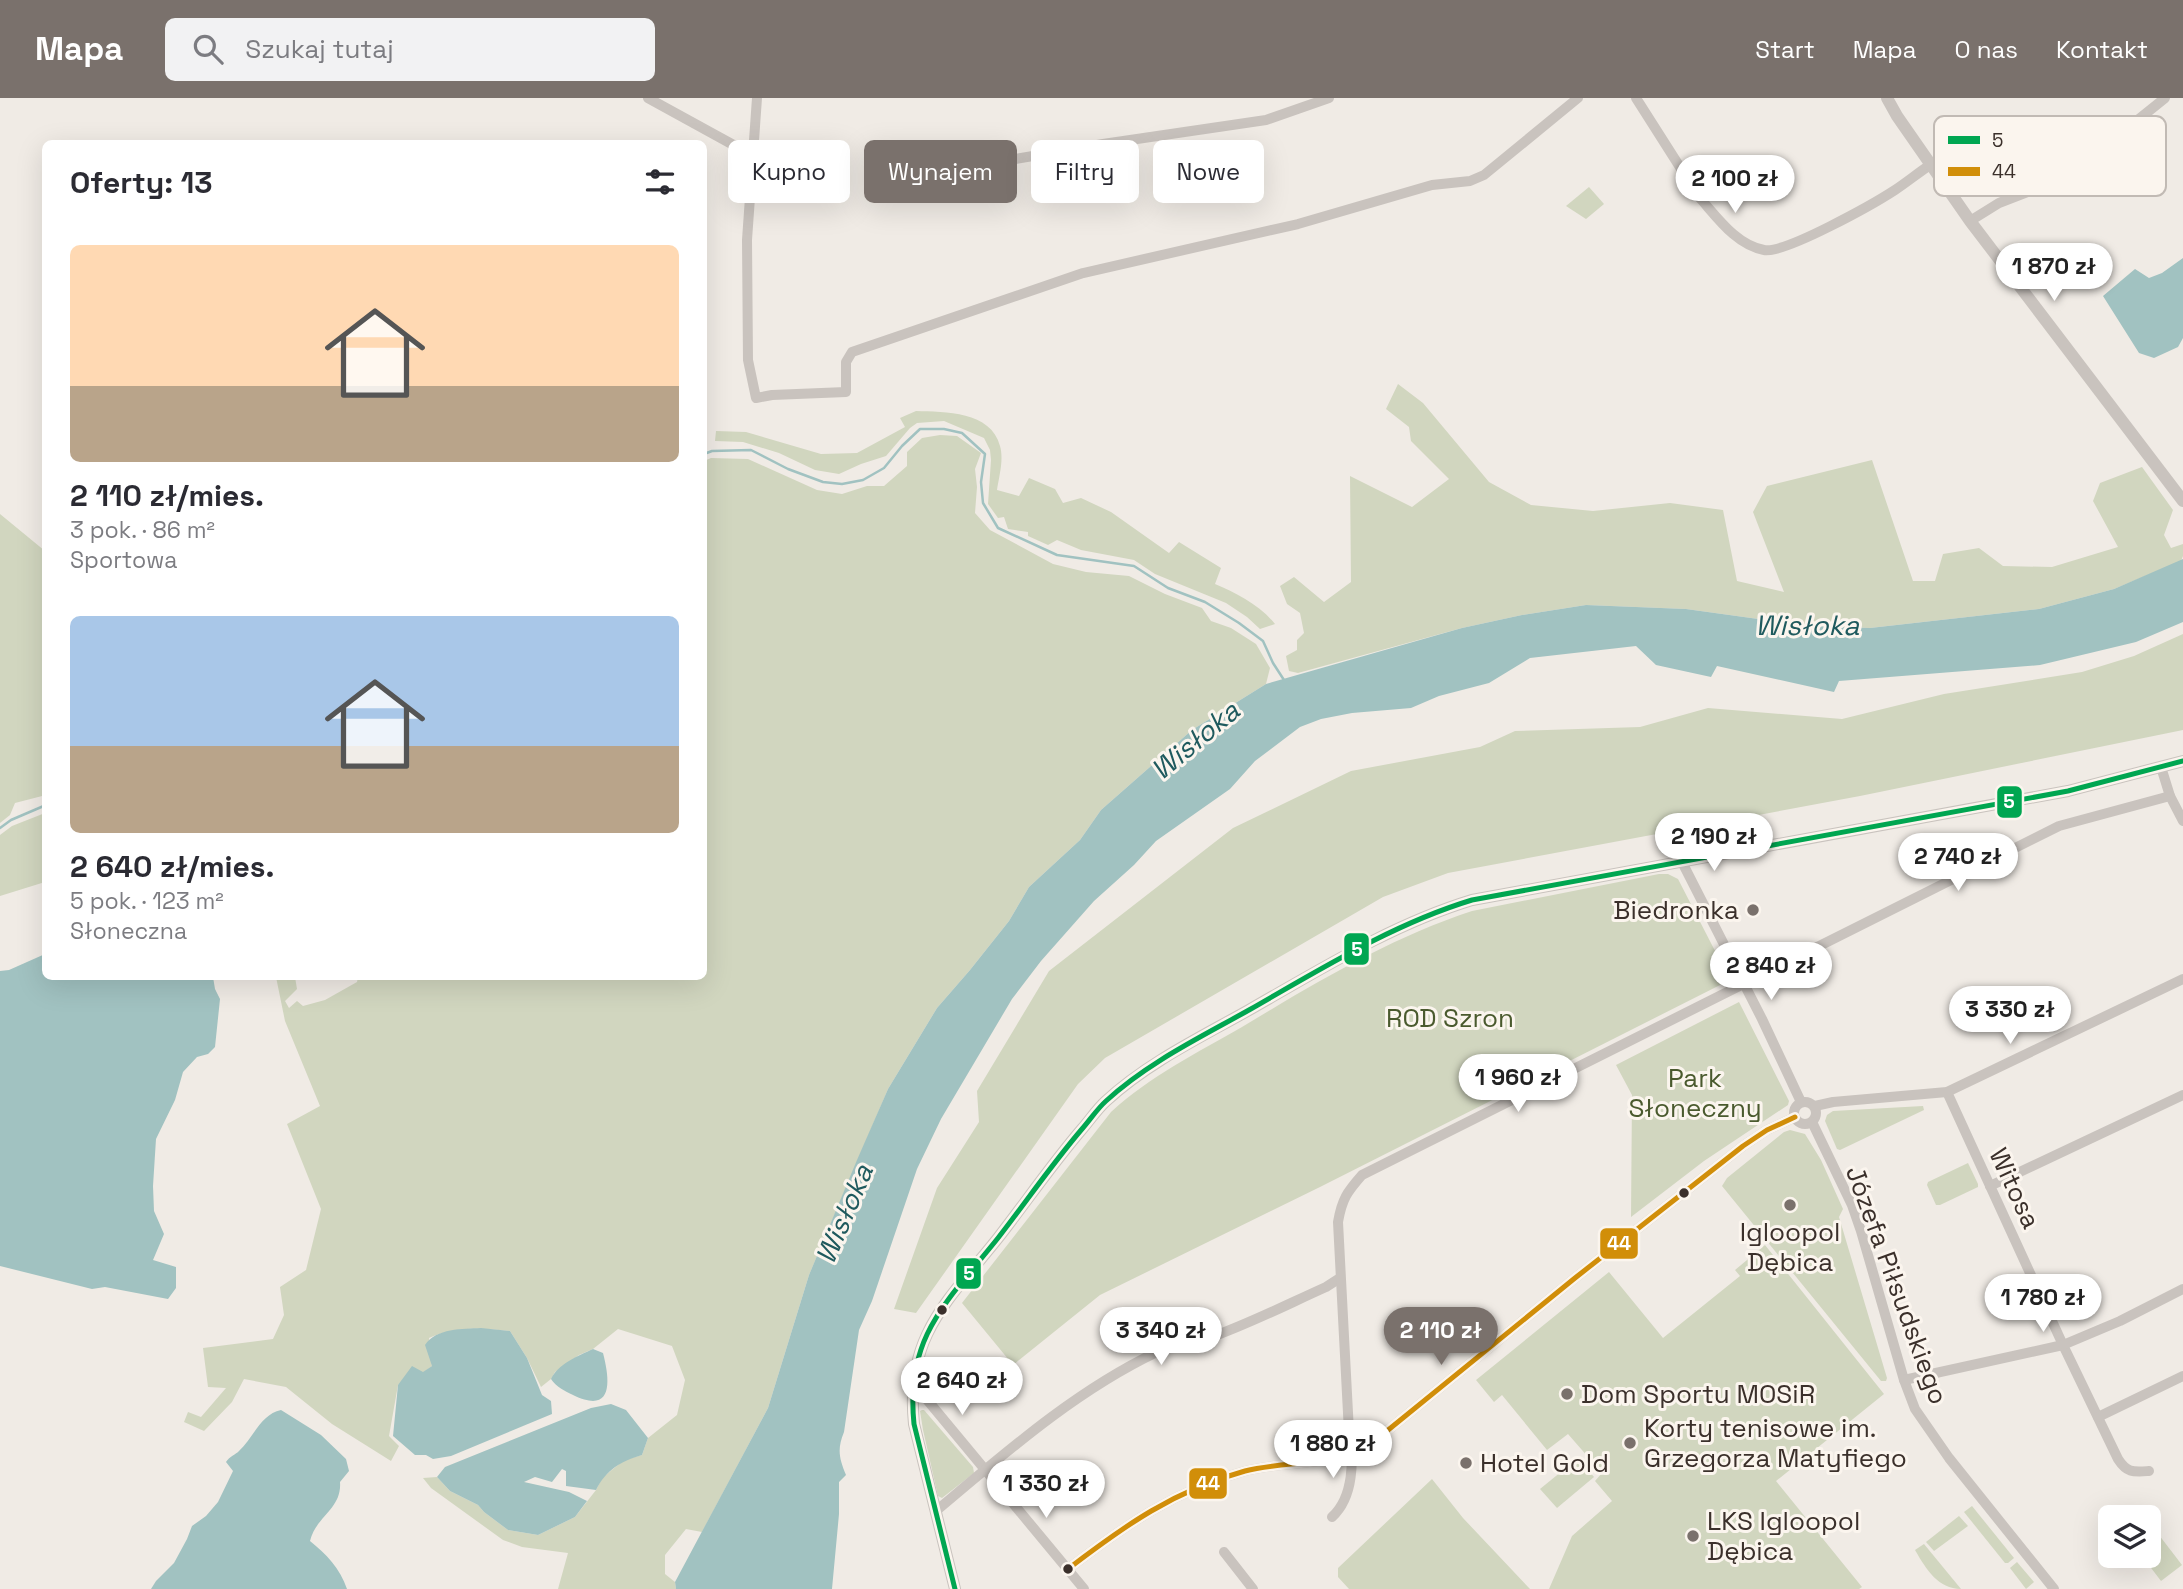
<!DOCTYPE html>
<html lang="pl">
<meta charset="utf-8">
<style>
body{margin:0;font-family:"Space Grotesk",sans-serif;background:#f2f2f3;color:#2b2b33;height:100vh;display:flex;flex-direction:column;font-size:26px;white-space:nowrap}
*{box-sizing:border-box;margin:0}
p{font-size:23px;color:#7c7c81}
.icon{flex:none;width:38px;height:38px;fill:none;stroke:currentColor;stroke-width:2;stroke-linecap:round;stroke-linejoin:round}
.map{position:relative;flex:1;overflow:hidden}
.drawer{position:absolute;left:42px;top:42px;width:665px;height:840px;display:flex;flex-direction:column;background:#fff;border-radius:10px;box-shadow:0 7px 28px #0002}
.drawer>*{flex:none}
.banner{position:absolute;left:728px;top:42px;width:665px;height:63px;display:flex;gap:14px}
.buttons{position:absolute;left:2098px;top:1407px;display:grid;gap:14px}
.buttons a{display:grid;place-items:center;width:63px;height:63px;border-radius:10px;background:#fff;box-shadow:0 7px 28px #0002;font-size:35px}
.price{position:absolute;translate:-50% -60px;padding:0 16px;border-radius:24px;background:#fff;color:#222;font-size:23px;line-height:46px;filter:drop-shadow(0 2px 4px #0008)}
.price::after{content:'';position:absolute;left:50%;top:42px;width:21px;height:16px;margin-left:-10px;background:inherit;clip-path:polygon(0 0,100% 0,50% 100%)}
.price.active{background:#7a716c;color:#fff}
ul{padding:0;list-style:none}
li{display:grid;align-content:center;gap:14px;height:371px;padding:0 28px}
li span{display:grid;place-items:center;height:217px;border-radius:10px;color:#555}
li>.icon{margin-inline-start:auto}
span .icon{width:126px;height:126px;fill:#fffc;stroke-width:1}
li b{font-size:30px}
h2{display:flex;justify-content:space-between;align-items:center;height:84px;padding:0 28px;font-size:30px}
.tag{padding:0 24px;border-radius:10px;background:#fff;box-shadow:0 7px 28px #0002;font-size:24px;line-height:63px}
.tag.active{background:#7a716c;color:#fff}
header{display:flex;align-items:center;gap:42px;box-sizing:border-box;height:98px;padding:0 35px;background:#7a716c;color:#fff}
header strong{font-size:33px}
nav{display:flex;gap:38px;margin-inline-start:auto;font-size:24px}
.search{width:490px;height:63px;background:#f2f2f3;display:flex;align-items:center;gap:18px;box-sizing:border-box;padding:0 24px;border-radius:10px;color:#7c7c81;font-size:26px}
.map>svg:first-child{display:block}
</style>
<header>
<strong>Mapa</strong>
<div class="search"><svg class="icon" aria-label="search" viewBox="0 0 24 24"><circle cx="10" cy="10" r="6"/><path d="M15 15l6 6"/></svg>Szukaj tutaj</div>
<nav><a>Start</a><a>Mapa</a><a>O nas</a><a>Kontakt</a></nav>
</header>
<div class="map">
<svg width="2183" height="1491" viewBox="0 0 2183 1491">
<rect width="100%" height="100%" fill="#f0ebe5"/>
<g fill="#d1d6bf">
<polygon points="1589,89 1604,106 1586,121 1566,108"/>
<polygon points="1398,286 1423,305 1489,384 1531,407 1593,413 1670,405 1723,412 1737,483 1784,494 1753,414 1767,388 1872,362 1913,483 1935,483 1943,456 1979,450 2003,468 2052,469 2118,449 2093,403 2100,385 2142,369 2173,412 2164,437 2171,450 2183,446 2183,458 2181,463 2114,491 2039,511 1870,530 1810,528 1686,511 1586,507 1522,517 1462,530 1298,575 1289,573 1286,558 1297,552 1297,542 1304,535 1300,515 1287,506 1280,488 1294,479 1324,504 1351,484 1350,378 1412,409 1449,381 1411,343 1409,329 1386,311"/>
<path d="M916,313C945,314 991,313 1000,348C1004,362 999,378 997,392L1019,398L1029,380L1055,391L1063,405L1081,400L1111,414L1169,455L1179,444L1221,470L1215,486C1236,495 1260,507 1275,526L1260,531L1247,519L1226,505L1155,476L1134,462L1081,452L1057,442L1048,447L1028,438V434L1008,431L1004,419L998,420L988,406L991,362L990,352L984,340L944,323L917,325L910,330L886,358L861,366L839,376L815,372L779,355L743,344L715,343L716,333L746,334L821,356L857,355L905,329L900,320Z"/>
<path d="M940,337L957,338L981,355L975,371L977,389L975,415L990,432L1053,466L1086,474L1129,478L1165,496L1202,510L1211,523L1231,530L1256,546L1270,570L1266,586L1192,632L1101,712L1080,742L1029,789L1009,823L970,872L937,910L888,991L809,1177L768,1310L702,1434L686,1431L665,1457V1476L675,1484L676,1491H558L568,1455L522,1449L503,1442L431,1390L423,1380L437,1379L450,1393L478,1407L484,1414L508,1432L538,1437L575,1419L596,1392L602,1380L624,1362L642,1357L648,1340L677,1317L685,1282L672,1248L618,1231L593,1251L579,1257L555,1274L551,1281L541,1289L527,1260L510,1233C482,1230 456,1228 429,1240L432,1268L424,1274L398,1287L389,1338L399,1348L391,1363L332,1326L286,1289L244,1281L232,1304L204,1333L184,1324L188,1314L201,1319L226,1290L208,1289L203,1250L273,1241L284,1217L280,1189L306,1172L321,1111L287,1026L320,1008L285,923L276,879H295L297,891L285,903L289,910L297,903L303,908L325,902L357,884L358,879L704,878V363L711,360L748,361L817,392L842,396L867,388H884L907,368V354L922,340Z"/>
<polygon points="0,416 45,453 46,697 15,705 10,717 0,725"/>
<polygon points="2183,536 2183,632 1860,698 1448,775 1383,799 1105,960 1078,986 916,1215 894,1211 937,1090 979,1024 977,993 1049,873 1233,730 1351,673 1480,649 1515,633 1640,629 1708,610 1842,621 1944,596 2082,574 2134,558"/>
<polygon points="45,715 45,784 0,798 0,737 12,728"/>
<path d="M1659,776H1668L1678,781L1730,882L1320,1089L1100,1197L1013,1267L962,1205L1111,1014C1149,979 1198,954 1242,929C1315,885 1390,840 1472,813Z"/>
<polygon points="1739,904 1789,1003 1788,1007 1704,1063 1631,1119 1632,997 1616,967"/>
<polygon points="1923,1008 1924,1012 1840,1052 1837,1051 1825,1023 1827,1017 1833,1013"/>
<polygon points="1790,1032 1805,1036 1821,1062 1843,1111 1839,1119 1887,1280 1886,1283 1881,1283 1722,1088 1727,1080 1784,1034"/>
<polygon points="1968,1065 1978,1086 1978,1089 1940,1107 1936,1107 1927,1087 1928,1084"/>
<polygon points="1765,1147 1884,1296 1776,1383 1862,1489 1859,1491 1549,1491 1572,1438 1612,1403 1595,1383 1602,1375 1568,1336 1547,1352 1502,1297 1494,1304 1476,1282 1609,1174 1663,1240 1740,1178 1735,1172"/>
<polygon points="922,1312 924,1312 973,1369 974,1375 942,1400 938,1398 923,1332 920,1313"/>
<polygon points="1578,1360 1594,1379 1557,1410 1540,1391"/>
<polygon points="1432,1381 1463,1420 1530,1491 1349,1491 1338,1479 1338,1470"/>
<polygon points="1972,1408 2014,1460 2008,1465 2005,1465 1964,1414"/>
<polygon points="1959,1418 1968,1428 1934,1453 1926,1444"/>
<polygon points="2149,1424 2182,1467 2161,1483 2142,1458 2149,1458"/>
<path d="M1924,1446L1961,1491C1938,1491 1926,1471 1915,1452Z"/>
<polygon points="2017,1464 2034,1484 2026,1491 2010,1470"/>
</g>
<g fill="#a1c2c1">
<polygon points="2183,160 2183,240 2178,249 2154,260 2139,255 2103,198 2135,171 2149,180 2162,175"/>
<path d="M2183,461V524L2136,544L2040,567L1839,583L1834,594L1717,568L1711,579L1656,567L1636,548L1530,560L1489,585L1439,598L1411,610L1352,615L1321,621L1300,629L1255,663L1230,691L1156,743L1134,767L1094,803L1041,863L1012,901L941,1021L917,1071L872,1203L859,1232L844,1334C837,1351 839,1360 846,1377L839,1384V1416L832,1491H676L675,1484L768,1310L809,1177L857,1062L888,991L937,910L970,872L1009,823L1029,789L1080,742L1101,712L1192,632L1266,586L1462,530L1522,517L1586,507L1686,511L1809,528L1870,530L2039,511L2114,491Z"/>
<polygon points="45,856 46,878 213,879 215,891 220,901 215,949 208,956 197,959 183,974 175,1002 156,1041 153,1088 154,1113 164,1136 153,1162 176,1169 176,1190 168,1201 105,1189 92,1191 0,1168 0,873 9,872"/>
<path d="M481,1230L510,1233L527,1260L542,1297L551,1303L552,1316L451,1358L433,1361L426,1357H415L393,1338L398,1287L412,1268L423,1274L432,1268L425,1247C436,1230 463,1231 481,1230Z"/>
<path d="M593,1251L603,1255C610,1282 614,1317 573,1297C565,1293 556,1289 551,1281C558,1266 578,1258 593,1251Z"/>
<path d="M611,1306L626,1312L648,1340L642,1357C621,1363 606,1372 596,1392L566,1388V1373L562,1371L552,1384L535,1379L524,1384L569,1394L587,1403L575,1419L538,1437L508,1432L484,1414L478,1407L450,1393L437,1379L445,1369L591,1310Z"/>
<path d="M281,1312L321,1337L346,1361L349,1373L340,1384C342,1411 316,1418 310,1443C326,1456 340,1470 347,1491H151L156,1483L174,1465L187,1441L192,1428L206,1418L218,1404L233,1373L226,1364C230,1358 235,1357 239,1353C253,1340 261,1316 281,1312Z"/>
</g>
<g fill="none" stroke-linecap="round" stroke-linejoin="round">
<g stroke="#a1c2c1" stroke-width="2.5">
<polyline points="704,356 712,353 751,352 788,371 823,384 842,386 863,382 884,370 902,348 920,331 944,331 962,335 985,356 981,384 983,405 998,430 1057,457 1134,468 1168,490 1205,504 1239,525 1263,543 1273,565 1284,582"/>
<polyline points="0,730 11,722 46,707"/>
</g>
<g stroke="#c9c3be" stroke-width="10">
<polyline points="648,0 739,50 752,53"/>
<polyline points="757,0 747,142 748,262 756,300 772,297 846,294 846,264 852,254 1083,175 1298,126 1432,87 1470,83 1484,77 1578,0"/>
<path d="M1636,0L1699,99C1717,119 1736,147 1764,152C1785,156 1875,105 1895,92C1907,84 1918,75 1930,67"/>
<polyline points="962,70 1103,46 1266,22 1329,0"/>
<polyline points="1970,123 1999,105 2030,93 2083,66 2165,0"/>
<polyline points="2161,669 2170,698 2183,723"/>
<polyline points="1682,764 1762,921 1801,1004"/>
<path d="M1947,994L2063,1247L2118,1361C2127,1375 2133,1374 2149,1373"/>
<circle cx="1805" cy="1015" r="11"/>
<polyline points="1815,1008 1833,1004 1947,994 2183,881"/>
<polyline points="1812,1024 1852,1107 1861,1133 1904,1282 1915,1311 1949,1360 2054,1491"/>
<polyline points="1990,1088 2183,997"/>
<polyline points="1904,1282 2063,1247 2120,1223 2183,1191"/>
<polyline points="914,1286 1084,1491"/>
<polyline points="2098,1319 2183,1278"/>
<path d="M936,1413C1005,1355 1075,1293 1157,1254C1173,1247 1192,1246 1209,1240C1249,1226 1288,1206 1326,1189L1340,1180"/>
<path d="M1332,1419C1354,1399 1354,1361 1349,1334L1338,1124C1342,1101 1347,1094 1362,1077L2059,728L2170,698"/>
<polyline points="1224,1454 1253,1491"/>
<path d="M1068,1471C1124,1428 1175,1392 1245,1373C1285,1363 1329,1368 1366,1350L1575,1180L1743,1048L1767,1032L1795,1019"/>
</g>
<g stroke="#c9c3be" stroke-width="12">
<polyline points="1887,0 1897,18 1970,123 2183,403"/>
<path d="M955,1491L914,1326C905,1238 947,1204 998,1140C1026,1104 1052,1066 1082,1031C1090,1022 1097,1011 1106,1003C1147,965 1201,939 1249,912C1321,871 1393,826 1472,802L2068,693L2183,663"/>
</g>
<g stroke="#fbf5ee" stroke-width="10">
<path id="bus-1" d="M955,1491L914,1326C905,1238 947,1204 998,1140C1026,1104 1052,1066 1082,1031C1090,1022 1097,1011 1106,1003C1147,965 1201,939 1249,912C1321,871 1393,826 1472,802L2068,693L2183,663"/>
</g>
<g stroke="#fbf5ee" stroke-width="10">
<path id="bus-2" d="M1068,1471C1124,1428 1175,1392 1245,1373C1285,1363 1329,1368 1366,1350L1575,1180L1743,1048L1767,1032L1795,1019"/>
</g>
<use href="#bus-1" stroke="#00a651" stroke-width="5"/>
<use href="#bus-2" stroke="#d18e09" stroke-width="5"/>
</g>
<g fill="#7a716c" stroke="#fbf5ee" stroke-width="2.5">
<circle cx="1753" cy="812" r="7"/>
<circle cx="1790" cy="1107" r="7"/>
<circle cx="1567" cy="1296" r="7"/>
<circle cx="1630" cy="1345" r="7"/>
<circle cx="1466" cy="1365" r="7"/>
<circle cx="1693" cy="1438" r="7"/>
</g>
<g fill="#3b302b" stroke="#fbf5ee" stroke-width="2.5">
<circle cx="1684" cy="1095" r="6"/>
<circle cx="942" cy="1212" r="6"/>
<circle cx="1068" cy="1471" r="6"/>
</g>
<g text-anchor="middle" stroke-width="6" stroke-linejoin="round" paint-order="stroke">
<g font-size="26" fill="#3b302b" stroke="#fbf5ee" text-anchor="start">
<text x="1739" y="821" text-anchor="end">Biedronka</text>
<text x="1790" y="1143" text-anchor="middle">Igloopol<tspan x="1790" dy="30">Dębica</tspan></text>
<text x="1581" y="1305">Dom Sportu MOSiR</text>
<text x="1644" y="1339">Korty tenisowe im.<tspan x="1644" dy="30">Grzegorza Matyfiego</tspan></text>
<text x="1480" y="1374">Hotel Gold</text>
<text x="1707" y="1432">LKS Igloopol<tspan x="1707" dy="30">Dębica</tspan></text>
</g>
<g font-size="26" fill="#4a5a2e" stroke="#fbf5ee">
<text x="1450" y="929">ROD Szron</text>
<text x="1695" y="989">Park<tspan x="1695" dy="30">Słoneczny</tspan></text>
</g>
<g font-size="26" fill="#3b302b" stroke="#fbf5ee">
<text transform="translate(2015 1090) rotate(65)" y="9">Witosa</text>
<text transform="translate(1897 1187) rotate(70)" y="9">Józefa Piłsudskiego</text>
</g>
<g font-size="28" font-style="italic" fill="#1f5a5e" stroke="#fbf5ee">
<text x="1807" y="537">Wisłoka</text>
<text transform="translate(1195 642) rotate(-40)" y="10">Wisłoka</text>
<text transform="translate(844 1116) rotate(-67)" y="10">Wisłoka</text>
</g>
</g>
<rect x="1934" y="18" width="232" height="80" rx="10" fill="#fbf5ee" stroke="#c1bab4" stroke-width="2"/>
<rect x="1948" y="38" width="32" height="8" fill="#00a651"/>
<rect x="1948" y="69" width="32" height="9" fill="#d18e09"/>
<g font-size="19" fill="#3b302b">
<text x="1992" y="49">5</text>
<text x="1992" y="80">44</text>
</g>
<g stroke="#fbf5ee" stroke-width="2.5">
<rect x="1996" y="687" width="27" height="34" rx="7" fill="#00a651"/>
<rect x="1343" y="834" width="27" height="34" rx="7" fill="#00a651"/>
<rect x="1599" y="1129" width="40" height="33" rx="7" fill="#d18e09"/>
<rect x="955" y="1159" width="27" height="33" rx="7" fill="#00a651"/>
<rect x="1188" y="1369" width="40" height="33" rx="7" fill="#d18e09"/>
</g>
<g font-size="19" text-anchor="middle" font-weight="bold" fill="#fff">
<text x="2009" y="710">5</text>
<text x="1357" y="858">5</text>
<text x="1619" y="1152">44</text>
<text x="969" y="1182">5</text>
<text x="1208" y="1392">44</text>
</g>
</svg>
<div class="buttons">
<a><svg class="icon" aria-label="layers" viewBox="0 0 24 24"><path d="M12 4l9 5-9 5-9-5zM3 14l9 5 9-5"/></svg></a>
</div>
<b class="price" style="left:1735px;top:117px">2 100 zł</b>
<b class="price" style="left:2054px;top:205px">1 870 zł</b>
<b class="price" style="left:1714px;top:775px">2 190 zł</b>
<b class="price" style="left:1958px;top:795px">2 740 zł</b>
<b class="price" style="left:1771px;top:904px">2 840 zł</b>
<b class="price" style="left:2010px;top:948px">3 330 zł</b>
<b class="price" style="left:1518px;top:1016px">1 960 zł</b>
<b class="price" style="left:2043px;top:1236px">1 780 zł</b>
<b class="price" style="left:1161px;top:1269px">3 340 zł</b>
<b class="price active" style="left:1441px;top:1269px">2 110 zł</b>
<b class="price" style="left:962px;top:1319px">2 640 zł</b>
<b class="price" style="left:1333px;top:1382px">1 880 zł</b>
<b class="price" style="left:1046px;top:1422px">1 330 zł</b>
<div class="banner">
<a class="tag">Kupno</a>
<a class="tag active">Wynajem</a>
<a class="tag">Filtry</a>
<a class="tag">Nowe</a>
</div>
<section class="drawer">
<h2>Oferty: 13<svg class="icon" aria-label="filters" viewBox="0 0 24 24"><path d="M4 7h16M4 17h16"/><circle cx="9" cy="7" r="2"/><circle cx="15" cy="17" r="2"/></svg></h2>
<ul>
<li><span style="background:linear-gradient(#ffd9b3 65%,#b9a48a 0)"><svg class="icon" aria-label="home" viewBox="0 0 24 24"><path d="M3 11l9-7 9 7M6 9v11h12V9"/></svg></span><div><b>2 110 zł/mies.</b><p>3 pok. · 86 m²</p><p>Sportowa</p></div></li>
<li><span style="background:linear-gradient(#a9c7e8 60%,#b9a48a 0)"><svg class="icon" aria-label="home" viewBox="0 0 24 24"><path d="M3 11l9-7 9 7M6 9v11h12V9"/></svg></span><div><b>2 640 zł/mies.</b><p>5 pok. · 123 m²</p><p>Słoneczna</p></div></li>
</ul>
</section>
</div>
